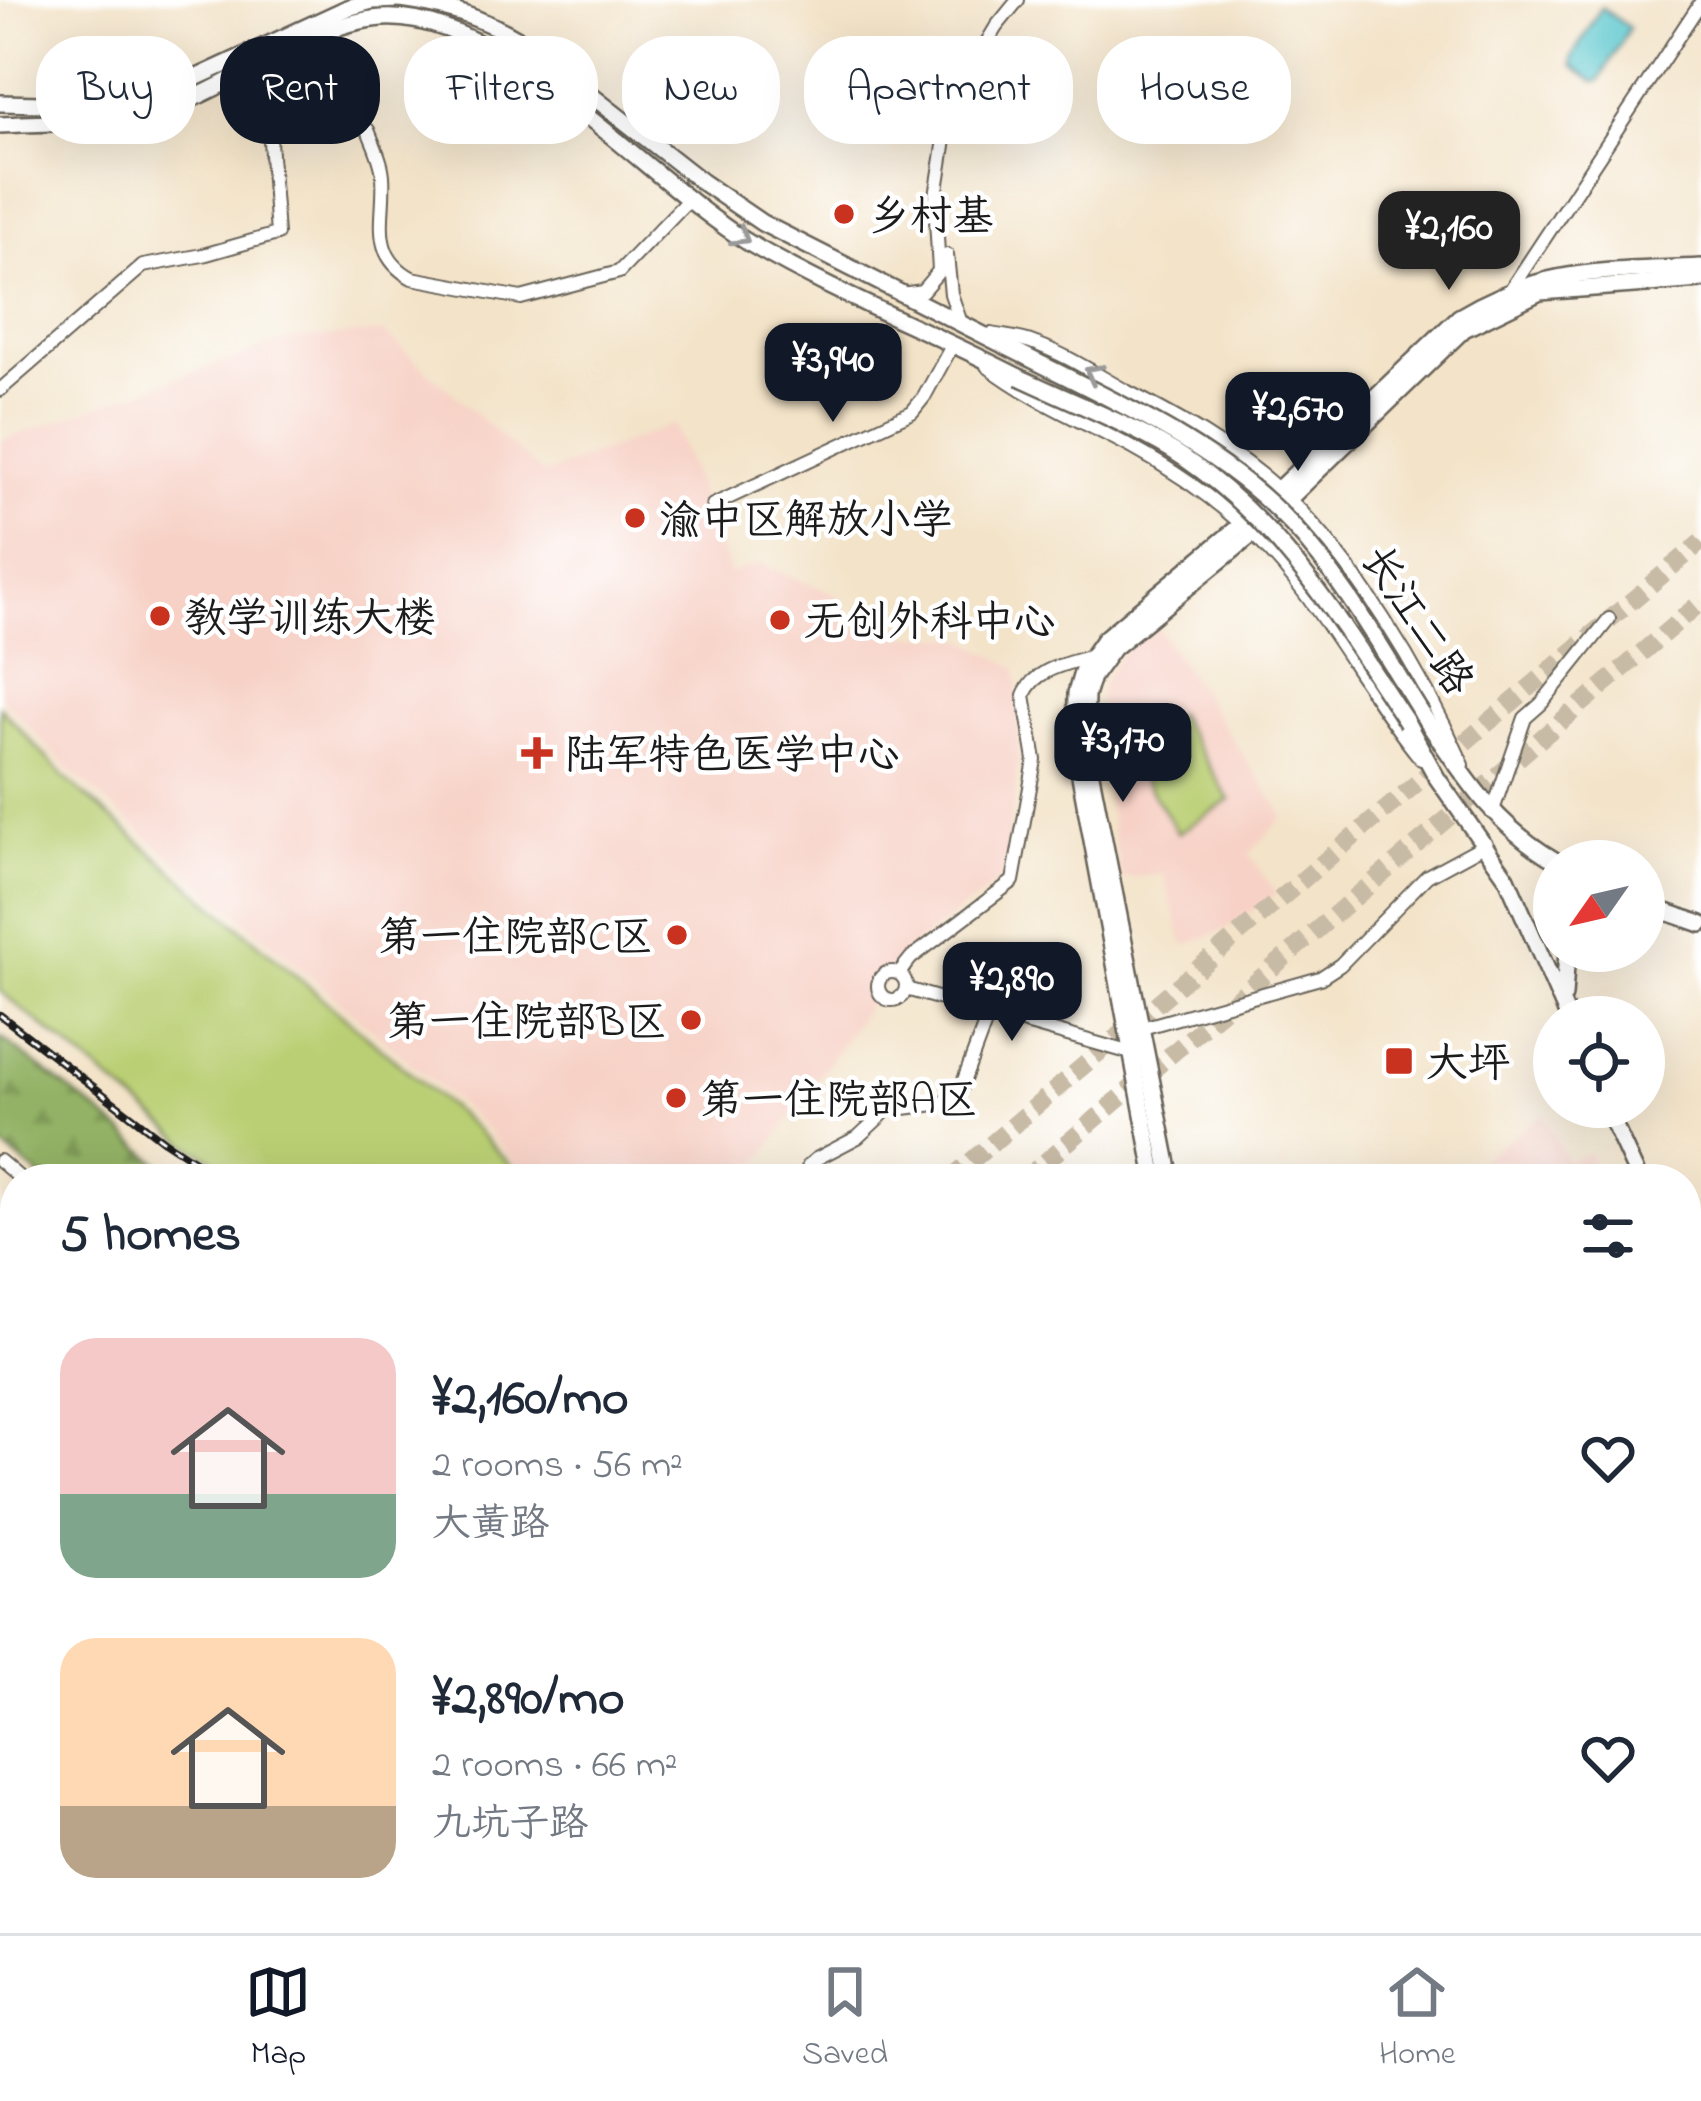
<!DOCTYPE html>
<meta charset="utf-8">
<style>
body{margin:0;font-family:"Indie Flower","LXGW WenKai TC",sans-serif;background:#f2f2f3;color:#1f2937;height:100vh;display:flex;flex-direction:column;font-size:45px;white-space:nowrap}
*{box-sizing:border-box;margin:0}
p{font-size:39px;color:#747a83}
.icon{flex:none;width:66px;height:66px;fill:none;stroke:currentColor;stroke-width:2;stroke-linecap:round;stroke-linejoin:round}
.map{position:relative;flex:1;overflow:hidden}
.sheet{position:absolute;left:0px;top:1164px;width:1701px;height:771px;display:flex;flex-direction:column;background:#fff;border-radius:48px 48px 0 0;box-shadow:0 12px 48px #0002}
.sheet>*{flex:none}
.guide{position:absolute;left:36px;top:36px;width:1629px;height:108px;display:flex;gap:24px}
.needle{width:78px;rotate:236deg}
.tools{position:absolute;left:1533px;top:840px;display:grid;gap:24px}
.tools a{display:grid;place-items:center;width:132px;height:132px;border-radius:50%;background:#fff;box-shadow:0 12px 48px #0002;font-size:60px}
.price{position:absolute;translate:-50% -102px;padding:0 27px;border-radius:24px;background:#111827;color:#fff;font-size:39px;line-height:78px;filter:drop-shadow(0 3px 6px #0008)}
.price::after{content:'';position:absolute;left:50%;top:72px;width:36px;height:27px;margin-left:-18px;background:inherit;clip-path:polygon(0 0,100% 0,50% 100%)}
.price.active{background:#222;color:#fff}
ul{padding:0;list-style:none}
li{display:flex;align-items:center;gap:36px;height:300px;padding:0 60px}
li span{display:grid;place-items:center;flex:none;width:336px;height:240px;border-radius:36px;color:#555}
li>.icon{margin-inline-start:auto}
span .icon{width:144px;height:144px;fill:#fffc;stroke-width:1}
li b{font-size:51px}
h2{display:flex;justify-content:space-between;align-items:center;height:144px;padding:0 60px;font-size:51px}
.tag{padding:0 42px;border-radius:48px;background:#fff;box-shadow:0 12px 48px #0002;font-size:42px;line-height:108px}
.tag.active{background:#111827;color:#fff}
.dock{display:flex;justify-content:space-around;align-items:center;height:168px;border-top:3px solid #e0e1e3;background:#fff;font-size:33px;color:#747a83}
.dock a{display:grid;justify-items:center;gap:6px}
.dock .active{color:#111827}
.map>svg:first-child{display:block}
</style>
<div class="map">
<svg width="1701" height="1933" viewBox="0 0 1701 1933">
<defs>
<pattern id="forest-firs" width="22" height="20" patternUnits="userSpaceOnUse" patternTransform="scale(3)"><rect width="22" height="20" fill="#93b265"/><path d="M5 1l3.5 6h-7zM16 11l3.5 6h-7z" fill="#7e9857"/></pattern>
</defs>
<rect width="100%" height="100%" fill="#fff"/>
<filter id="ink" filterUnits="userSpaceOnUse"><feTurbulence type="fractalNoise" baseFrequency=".00833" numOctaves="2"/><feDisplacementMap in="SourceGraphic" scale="24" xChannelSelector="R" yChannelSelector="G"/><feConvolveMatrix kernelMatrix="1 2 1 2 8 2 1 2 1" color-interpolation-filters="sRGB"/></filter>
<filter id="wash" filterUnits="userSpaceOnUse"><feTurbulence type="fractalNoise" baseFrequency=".004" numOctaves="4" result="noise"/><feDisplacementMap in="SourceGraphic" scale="48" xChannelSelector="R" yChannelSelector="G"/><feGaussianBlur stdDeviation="2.7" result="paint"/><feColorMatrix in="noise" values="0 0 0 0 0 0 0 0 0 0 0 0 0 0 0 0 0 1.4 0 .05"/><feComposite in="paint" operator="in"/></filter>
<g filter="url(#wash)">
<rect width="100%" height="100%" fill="#f3e3c8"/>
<g fill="#f7d1c6">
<polygon points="384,332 543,474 674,424 730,574 760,563 836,595 855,628 872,634 961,638 1017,668 1019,760 1003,879 906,951 748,1179 529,1179 476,1119 71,772 0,696 0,441 290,339"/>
<polygon points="1156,625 1284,816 1249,854 1276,894 1224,930 1184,946 1163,874 1121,879 1095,730 1101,688 1108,672 1124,649"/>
<polygon points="1544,1114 1567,1162 1588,1154 1599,1179 1460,1179 1461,1173"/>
<polygon points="272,1920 389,1920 374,1933 235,1933"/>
</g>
<g fill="url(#forest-firs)" stroke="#586740" stroke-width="3">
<polygon points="0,1037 100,1113 177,1179 43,1179 0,1144"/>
<polygon points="900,1920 1081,1920 1084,1933 910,1933"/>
</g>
<g fill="#bacf73" stroke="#6b7648" stroke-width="3">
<polygon points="0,707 67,780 470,1124 525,1179 249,1179 191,1147 0,991"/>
<polygon points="1177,715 1230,800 1178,833 1124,748"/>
</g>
<polygon fill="#59c6cc" stroke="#3a7174" stroke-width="3" points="1601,7 1629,28 1599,81 1594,82 1572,66 1571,59"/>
</g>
<g filter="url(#ink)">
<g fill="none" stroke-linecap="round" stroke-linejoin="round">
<g stroke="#c8bba6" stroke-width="18" stroke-dasharray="18 9" stroke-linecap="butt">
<polyline points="950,1179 1701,542"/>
<polyline points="1025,1179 1701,602"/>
</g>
<g stroke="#676258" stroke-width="16">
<g id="minor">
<polyline points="947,255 951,294 961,323"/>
<polyline points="902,294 922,291 939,271 935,202 951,102 996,27 1018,0"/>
<polyline points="1513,296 1511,289 1701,2"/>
<path d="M991,334C1006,337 1022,338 1036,344C1067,355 1097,375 1126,391C1181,419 1234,449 1280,491C1352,555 1424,677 1463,765"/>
<path d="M987,366C1031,400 1082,421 1131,447C1172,469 1209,495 1244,526C1318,592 1359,684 1421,759"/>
<path d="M0,390L143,266L203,255L277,234L268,115L317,106L368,130C374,145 382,161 383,176C386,218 368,254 412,278L521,298L619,272L688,200"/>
<polyline points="713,505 912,412 924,397 953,344"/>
<polyline points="1492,813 1525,718 1541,704 1609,619"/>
<circle cx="892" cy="986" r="14"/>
<path d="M899,973L911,958L1013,881L1035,760L1024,695C1035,668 1067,664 1092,656"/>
<polyline points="906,989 1131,1053"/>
<polyline points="1142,1028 1320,978 1340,965 1427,876 1486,844"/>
<polyline points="0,1161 21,1179"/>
<polyline points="805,1179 809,1165 816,1159 858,1137 887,1110 944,1103 961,1088 989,1013"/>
<polyline points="1686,1498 1701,1497"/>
<polyline points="676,1920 687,1933"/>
<polyline points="387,1933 404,1920"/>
</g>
</g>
<g stroke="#676258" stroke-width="20">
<g id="major">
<path d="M401,0C446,6 483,18 522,41L702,182L762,223L1029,358"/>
<polyline points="0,103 86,105 178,86 347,8 372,1 400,0"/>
<path d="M0,125C63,122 130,124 189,100C249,75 317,22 382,18C500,10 648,181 749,243C835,294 930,331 1019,377"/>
<path d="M1422,714C1463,774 1492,824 1556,861"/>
<polyline points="1407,723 1437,778 1507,878 1568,1017"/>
<polyline points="1644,904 1701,924"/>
<polyline points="1564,996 1567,951"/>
<polyline points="1606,1107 1639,1179"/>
<path d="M1155,1179L1075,749L1076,693L1083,669L1104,639L1242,524L1459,317C1544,266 1605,272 1701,267"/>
<polyline points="1171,1179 1085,744 1086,696 1092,677 1113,648 1253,534 1464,329 1540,292 1701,280"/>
<polyline points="1686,1229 1701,1234"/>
<polyline points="1686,1276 1701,1301"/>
<polyline points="0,1317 15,1308"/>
<polyline points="0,1343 15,1352"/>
<polyline points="0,1365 15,1368"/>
<polyline points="0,1382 15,1386"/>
<polyline points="180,1920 238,1920"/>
<polyline points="415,1920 424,1933"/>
<polyline points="430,1920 440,1933"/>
<polyline points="850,1920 861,1933"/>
<polyline points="878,1920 890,1933"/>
<polyline points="1295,1920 1298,1933"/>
<polyline points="1314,1920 1317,1933"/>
</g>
</g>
<g stroke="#676258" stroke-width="22">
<g id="highway">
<polyline points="0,1835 15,1831"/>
<polyline points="0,1869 15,1864"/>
</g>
</g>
<use href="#minor" stroke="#fff" stroke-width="12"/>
<use href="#major" stroke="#fff" stroke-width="15"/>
<use href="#highway" stroke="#fff" stroke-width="18"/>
<g stroke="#1c1c1c" stroke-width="8">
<g id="rail">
<polyline points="0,1015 164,1141 222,1179"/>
<polyline points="374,1933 421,1920"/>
<polyline points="407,1933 455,1920"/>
</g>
</g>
<use href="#rail" stroke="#fff" stroke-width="3" stroke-dasharray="9" stroke-linecap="butt"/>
<g stroke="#676258" stroke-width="20" stroke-linecap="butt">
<g id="major-bridge">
<path d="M1029,358C1122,405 1219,447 1292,525C1344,581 1381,649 1422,714"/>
<path d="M1019,377C1069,401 1140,428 1184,458C1284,526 1342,625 1407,723"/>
</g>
</g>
<g stroke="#676258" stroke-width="22" stroke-linecap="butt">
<polyline id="highway-bridge" points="0,1327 15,1323"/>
</g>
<use href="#major-bridge" stroke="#fff" stroke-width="15"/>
<use href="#highway-bridge" stroke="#fff" stroke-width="18"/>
</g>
<defs><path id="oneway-chevron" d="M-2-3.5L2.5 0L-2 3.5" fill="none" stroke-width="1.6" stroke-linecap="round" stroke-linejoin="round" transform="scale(3)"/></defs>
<g stroke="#999">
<use href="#oneway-chevron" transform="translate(741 237) rotate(31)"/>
<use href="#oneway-chevron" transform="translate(1093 373) rotate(-152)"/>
</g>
</g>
<g fill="#c8321e" stroke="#fff" stroke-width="4.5">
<circle cx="844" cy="214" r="12"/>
<circle cx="635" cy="518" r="12"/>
<circle cx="160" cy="616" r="12"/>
<circle cx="780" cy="620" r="12"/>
<path d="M531 735h12v12h12v12h-12v12h-12v-12h-12v-12h12z"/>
<circle cx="677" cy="935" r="12"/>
<circle cx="691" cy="1020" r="12"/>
<rect x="1384" y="1046" width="30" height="30" rx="6"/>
<circle cx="676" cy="1098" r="12"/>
</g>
<g text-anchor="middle" stroke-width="9" stroke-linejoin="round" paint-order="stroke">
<g font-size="42" fill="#1c1c1c" stroke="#fff" text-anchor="start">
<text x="868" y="229">乡村基</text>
<text x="659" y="533">渝中区解放小学</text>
<text x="184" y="631">教学训练大楼</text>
<text x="804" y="635">无创外科中心</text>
<text x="564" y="768">陆军特色医学中心</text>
<text x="653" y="950" text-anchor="end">第一住院部C区</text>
<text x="667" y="1035" text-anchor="end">第一住院部B区</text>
<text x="1426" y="1076">大坪</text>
<text x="700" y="1113">第一住院部A区</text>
</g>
<g font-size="42" fill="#1c1c1c" stroke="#fff">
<text transform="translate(1419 619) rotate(57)" y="15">长江二路</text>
</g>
</g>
</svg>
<div class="tools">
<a><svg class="needle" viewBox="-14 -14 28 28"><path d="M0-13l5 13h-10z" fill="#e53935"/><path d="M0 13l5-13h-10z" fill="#747a83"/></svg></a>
<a><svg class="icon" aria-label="locate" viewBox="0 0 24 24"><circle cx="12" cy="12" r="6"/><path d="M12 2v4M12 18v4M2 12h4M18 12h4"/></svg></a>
</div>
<b class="price active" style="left:1449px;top:293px">¥2,160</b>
<b class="price" style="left:833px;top:425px">¥3,940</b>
<b class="price" style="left:1298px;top:474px">¥2,670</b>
<b class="price" style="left:1123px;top:805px">¥3,170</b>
<b class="price" style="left:1012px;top:1044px">¥2,890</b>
<div class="guide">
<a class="tag">Buy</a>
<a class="tag active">Rent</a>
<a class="tag">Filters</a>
<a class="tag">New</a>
<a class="tag">Apartment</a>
<a class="tag">House</a>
</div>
<section class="sheet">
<h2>5 homes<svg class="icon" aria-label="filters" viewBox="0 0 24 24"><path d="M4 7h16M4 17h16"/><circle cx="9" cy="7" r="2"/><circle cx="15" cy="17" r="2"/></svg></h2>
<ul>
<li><span style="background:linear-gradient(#f6c9c9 65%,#7fa58c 0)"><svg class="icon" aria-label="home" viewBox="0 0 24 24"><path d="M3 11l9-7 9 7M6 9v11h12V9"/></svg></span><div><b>¥2,160/mo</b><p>2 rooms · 56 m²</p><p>大黄路</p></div><svg class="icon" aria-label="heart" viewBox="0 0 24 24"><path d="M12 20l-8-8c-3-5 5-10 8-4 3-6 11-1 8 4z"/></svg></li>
<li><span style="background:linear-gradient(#ffd9b3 70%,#b9a48a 0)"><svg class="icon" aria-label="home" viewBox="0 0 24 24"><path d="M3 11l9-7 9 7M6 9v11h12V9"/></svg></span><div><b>¥2,890/mo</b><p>2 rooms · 66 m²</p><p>九坑子路</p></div><svg class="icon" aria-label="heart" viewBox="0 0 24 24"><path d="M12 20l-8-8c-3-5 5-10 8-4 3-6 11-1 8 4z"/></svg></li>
</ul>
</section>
</div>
<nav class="dock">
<a class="active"><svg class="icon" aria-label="map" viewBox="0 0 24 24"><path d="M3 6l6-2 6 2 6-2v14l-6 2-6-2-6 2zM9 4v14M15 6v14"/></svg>Map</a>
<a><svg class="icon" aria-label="saved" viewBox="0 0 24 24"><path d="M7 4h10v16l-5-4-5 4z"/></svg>Saved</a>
<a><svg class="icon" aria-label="home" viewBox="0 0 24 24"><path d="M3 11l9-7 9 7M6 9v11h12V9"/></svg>Home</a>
</nav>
